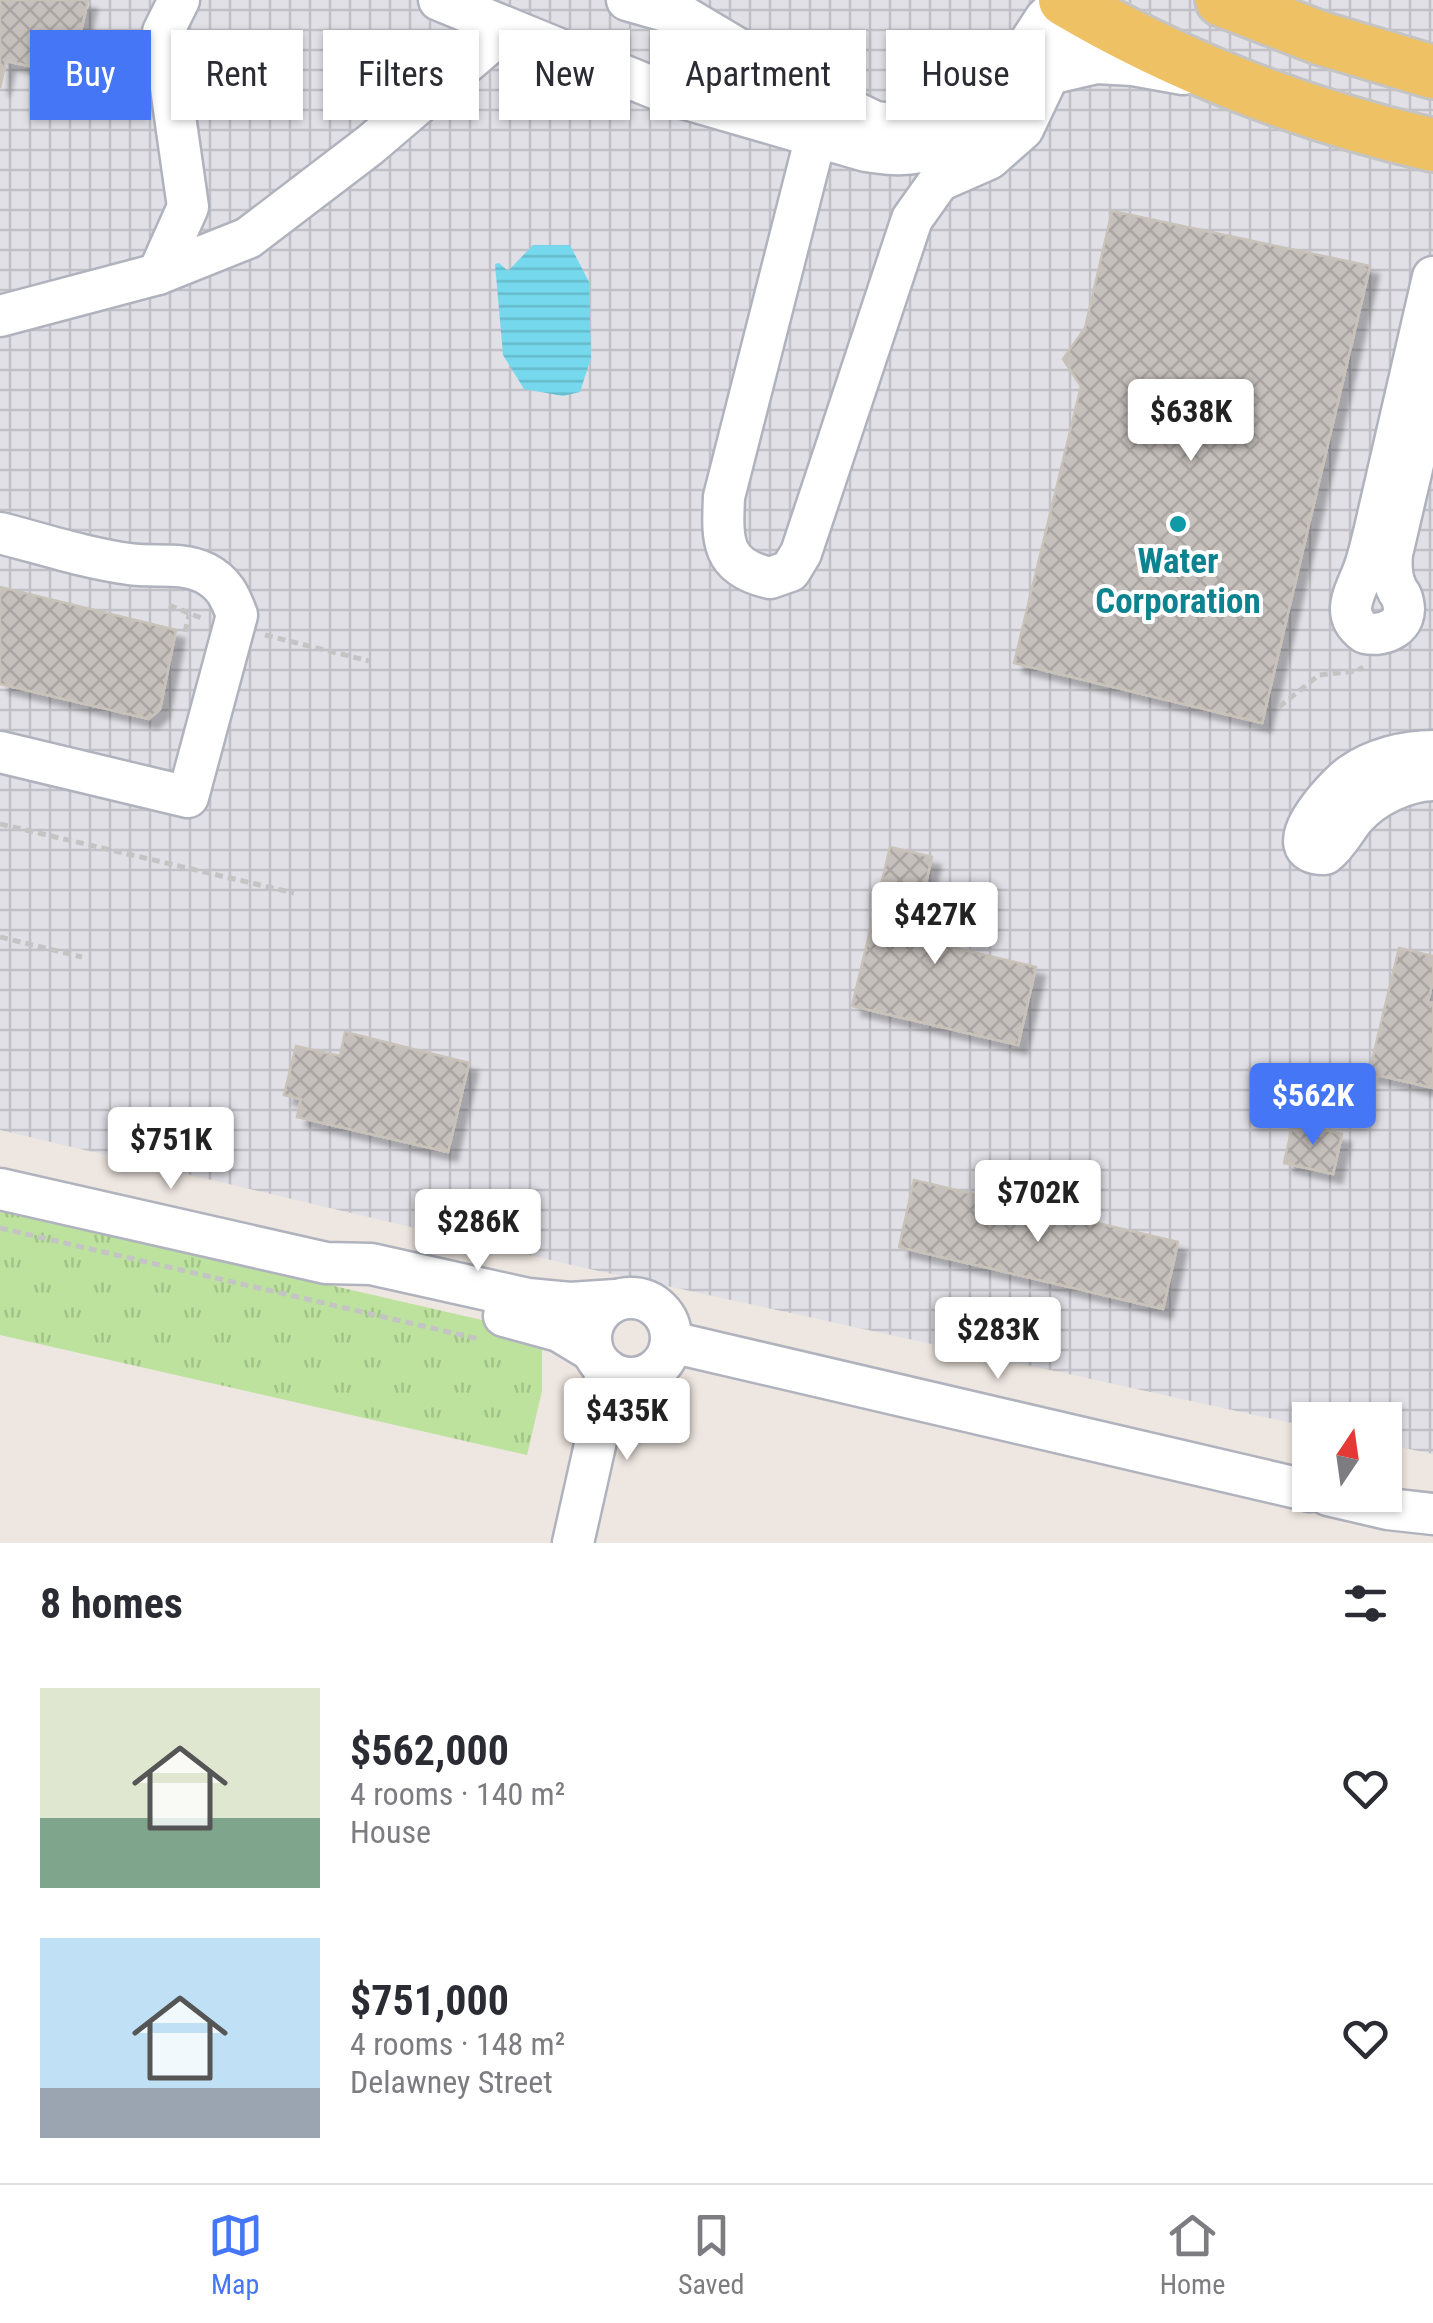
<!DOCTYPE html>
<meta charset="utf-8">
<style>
body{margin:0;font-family:"Roboto Condensed",sans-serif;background:#f2f2f3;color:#2b2b33;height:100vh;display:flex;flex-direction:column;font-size:38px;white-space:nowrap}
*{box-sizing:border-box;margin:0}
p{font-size:32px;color:#7c7c81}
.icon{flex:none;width:55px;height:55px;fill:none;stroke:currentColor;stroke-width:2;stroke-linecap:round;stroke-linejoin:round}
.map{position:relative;height:1543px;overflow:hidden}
.drawer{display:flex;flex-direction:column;background:#fff;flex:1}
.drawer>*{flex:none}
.top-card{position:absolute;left:30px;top:30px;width:1375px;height:90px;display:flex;gap:20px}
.needle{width:65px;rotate:13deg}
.fabs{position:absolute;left:1292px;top:1402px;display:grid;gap:20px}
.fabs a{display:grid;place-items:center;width:110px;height:110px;border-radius:0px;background:#fff;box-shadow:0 2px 8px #0004;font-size:50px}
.price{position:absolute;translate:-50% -85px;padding:0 22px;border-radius:10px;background:#fff;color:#222;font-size:32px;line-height:65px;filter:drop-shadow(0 2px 5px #0008)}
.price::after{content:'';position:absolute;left:50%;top:60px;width:30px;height:22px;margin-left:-15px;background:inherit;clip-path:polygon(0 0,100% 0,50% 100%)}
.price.current{background:#4476f6;color:#fff}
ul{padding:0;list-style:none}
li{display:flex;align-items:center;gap:30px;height:250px;padding:0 40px}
li span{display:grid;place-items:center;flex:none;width:280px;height:200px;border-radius:0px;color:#555}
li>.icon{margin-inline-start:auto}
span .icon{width:120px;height:120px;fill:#fffc;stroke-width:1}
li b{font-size:42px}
h2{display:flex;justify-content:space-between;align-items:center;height:120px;padding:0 40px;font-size:42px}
.pill{padding:0 35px;border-radius:0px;background:#fff;box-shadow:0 2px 8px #0004;font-size:35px;line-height:90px}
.pill.current{background:#4476f6;color:#fff}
.tab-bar{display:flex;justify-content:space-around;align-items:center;height:140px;border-top:2px solid #e1e1e2;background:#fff;font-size:28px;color:#7c7c81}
.tab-bar a{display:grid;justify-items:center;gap:5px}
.tab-bar .current{color:#4476f6}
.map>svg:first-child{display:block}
</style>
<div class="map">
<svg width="1433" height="1543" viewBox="0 0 1433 1543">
<defs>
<pattern id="industrial-grid" width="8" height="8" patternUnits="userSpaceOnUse" patternTransform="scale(2.5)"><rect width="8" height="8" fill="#e1e0e7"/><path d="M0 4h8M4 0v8" fill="none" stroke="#c1c0c6"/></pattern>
<pattern id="park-tufts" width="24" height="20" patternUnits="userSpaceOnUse" patternTransform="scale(2.5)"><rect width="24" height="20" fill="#bce29e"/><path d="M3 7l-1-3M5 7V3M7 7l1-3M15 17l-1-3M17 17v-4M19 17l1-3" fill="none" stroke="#a2c288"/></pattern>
<pattern id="water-rules" width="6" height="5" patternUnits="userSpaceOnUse" patternTransform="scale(2.5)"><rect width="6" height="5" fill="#76d8ec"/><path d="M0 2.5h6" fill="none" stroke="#66bacb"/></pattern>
<pattern id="building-cross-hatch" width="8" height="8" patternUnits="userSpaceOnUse" patternTransform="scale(2.5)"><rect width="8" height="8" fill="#c6c0bc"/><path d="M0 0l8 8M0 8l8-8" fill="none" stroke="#aaa5a2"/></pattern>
<filter id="shadow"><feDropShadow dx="9" dy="9" stdDeviation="2.5" flood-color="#0004"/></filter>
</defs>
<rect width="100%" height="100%" fill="#eee6e0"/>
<polygon fill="url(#industrial-grid)" points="0,0 1433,0 1433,1454 1385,1444 1385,1420 1310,1420 1310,1427 576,1266 0,1130"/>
<polygon fill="url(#park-tufts)" points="0,1209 542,1334 542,1391 527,1455 0,1335"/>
<polygon fill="url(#water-rules)" points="533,245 570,245 589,282 591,358 580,392 563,396 524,389 503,355 495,264 499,263 508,271"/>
<g fill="url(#building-cross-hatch)" stroke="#c9c2b9" stroke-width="2.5" filter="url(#shadow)">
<polygon points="0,0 88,0 71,75 6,61 0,88"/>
<polygon points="1112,211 1370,266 1262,723 1014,663 1081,386 1063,359 1085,328"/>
<polygon points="0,587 176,630 160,709 149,719 0,684"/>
<polygon points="890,847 932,857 913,938 1036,967 1018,1045 852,1006"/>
<polygon points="1399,948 1433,956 1433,980 1428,1002 1433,1003 1433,1088 1369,1073"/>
<polygon points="345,1032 469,1063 448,1152 297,1117 301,1099 284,1095 296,1046 340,1056"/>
<polygon points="1293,1123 1342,1134 1333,1174 1284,1163"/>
<polygon points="914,1180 1178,1242 1163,1309 899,1247"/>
</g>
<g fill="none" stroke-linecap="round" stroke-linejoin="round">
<g stroke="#b0b3bd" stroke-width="45">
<g id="minor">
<path d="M439,0L669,94L866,151C886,154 901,156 921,152C979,140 1088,66 1085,0"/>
<polyline points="627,0 683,16 797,84 875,122 902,125 927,124 984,95 1015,65 1045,19 1064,0"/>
<polyline points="1049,74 1096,63 1133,65 1183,74"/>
<path d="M816,136L724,497C722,541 721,567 770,578L790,571L801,553L912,219L939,181L989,159L1023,129L1049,74"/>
<polyline points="158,274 188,207 163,32 179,0"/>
<path d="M1433,277L1374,533C1371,544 1369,555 1365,566C1357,591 1338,613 1365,633C1385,637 1409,626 1403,602C1401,592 1400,597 1396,587C1391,576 1391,565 1392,554L1433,378"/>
<polyline points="0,316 158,274 248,238 370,145 507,28"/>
<path d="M0,533C43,544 85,558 129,564C154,568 180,561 205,573C224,583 230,596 237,615L188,797L0,752"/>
<path d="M1433,751C1405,751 1373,759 1351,775C1334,787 1272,855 1325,854C1338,844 1345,829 1355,817C1374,796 1405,781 1433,780"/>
<polyline points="0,1189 326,1263 371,1264 528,1299 570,1303 616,1300"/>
<circle cx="631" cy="1338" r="40"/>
<polyline points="504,1316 559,1331 592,1351"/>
<polyline points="671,1342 1310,1491"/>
<polyline points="1328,1495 1388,1509 1433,1514"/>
<polyline points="573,1543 597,1436 606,1369"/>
</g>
</g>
<g stroke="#c4c4c4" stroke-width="58">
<g id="major">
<path d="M1065,0C1178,67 1306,116 1433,145"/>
<polyline points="1222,0 1320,38 1433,72"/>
</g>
</g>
<g stroke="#c4c4c4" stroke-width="5" stroke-dasharray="8 5" stroke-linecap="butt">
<polyline points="169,605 201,618"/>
<polyline points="185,632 189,615"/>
<polyline points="265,635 369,661"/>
<polyline points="1279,707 1319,675 1357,671 1363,667"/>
<polyline points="0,824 294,893"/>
<polyline points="0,937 82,957"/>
<polyline points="0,1228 479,1339"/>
</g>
<use href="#minor" stroke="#fff" stroke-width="40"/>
<use href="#major" stroke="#eec164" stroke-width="52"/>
</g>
<circle fill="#0f9aa8" stroke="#fff" stroke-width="4" cx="1178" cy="524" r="10"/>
<g text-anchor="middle" stroke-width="8" stroke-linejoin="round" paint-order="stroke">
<g font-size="35" font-weight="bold" fill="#0d838f" stroke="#fff">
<text x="1178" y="573">Water<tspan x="1178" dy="40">Corporation</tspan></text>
</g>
</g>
</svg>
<div class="fabs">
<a><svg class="needle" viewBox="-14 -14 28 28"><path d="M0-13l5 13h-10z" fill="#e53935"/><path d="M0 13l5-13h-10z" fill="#7c7c81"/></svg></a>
</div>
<b class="price" style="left:1191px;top:464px">$638K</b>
<b class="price" style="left:935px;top:967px">$427K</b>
<b class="price current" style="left:1313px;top:1148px">$562K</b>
<b class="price" style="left:171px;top:1192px">$751K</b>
<b class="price" style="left:1038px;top:1245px">$702K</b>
<b class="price" style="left:478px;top:1274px">$286K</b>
<b class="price" style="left:998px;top:1382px">$283K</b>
<b class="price" style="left:627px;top:1463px">$435K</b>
<div class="top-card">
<a class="pill current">Buy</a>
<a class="pill">Rent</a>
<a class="pill">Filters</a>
<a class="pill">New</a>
<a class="pill">Apartment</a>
<a class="pill">House</a>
</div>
</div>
<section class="drawer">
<h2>8 homes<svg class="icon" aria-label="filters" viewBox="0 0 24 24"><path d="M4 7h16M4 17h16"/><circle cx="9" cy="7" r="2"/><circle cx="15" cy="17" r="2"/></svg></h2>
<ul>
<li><span style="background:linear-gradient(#dfe7d0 65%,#7fa58c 0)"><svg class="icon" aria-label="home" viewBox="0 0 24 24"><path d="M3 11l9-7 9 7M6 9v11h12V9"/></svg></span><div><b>$562,000</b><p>4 rooms · 140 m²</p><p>House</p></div><svg class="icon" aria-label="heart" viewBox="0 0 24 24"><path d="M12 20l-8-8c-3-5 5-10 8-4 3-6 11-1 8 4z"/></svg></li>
<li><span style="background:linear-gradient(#bfe0f5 75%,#9aa5b1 0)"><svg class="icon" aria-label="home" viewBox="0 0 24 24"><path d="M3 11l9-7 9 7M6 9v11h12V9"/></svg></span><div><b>$751,000</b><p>4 rooms · 148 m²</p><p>Delawney Street</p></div><svg class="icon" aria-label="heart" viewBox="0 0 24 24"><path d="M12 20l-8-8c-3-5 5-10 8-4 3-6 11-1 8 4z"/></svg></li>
</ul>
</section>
<nav class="tab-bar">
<a class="current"><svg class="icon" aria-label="map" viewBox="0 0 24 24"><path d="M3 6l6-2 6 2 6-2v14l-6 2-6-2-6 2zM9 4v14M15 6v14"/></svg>Map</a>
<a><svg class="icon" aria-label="saved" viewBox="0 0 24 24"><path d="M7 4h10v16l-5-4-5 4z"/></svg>Saved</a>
<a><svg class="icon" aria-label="home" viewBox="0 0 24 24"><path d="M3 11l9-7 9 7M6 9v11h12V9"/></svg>Home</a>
</nav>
